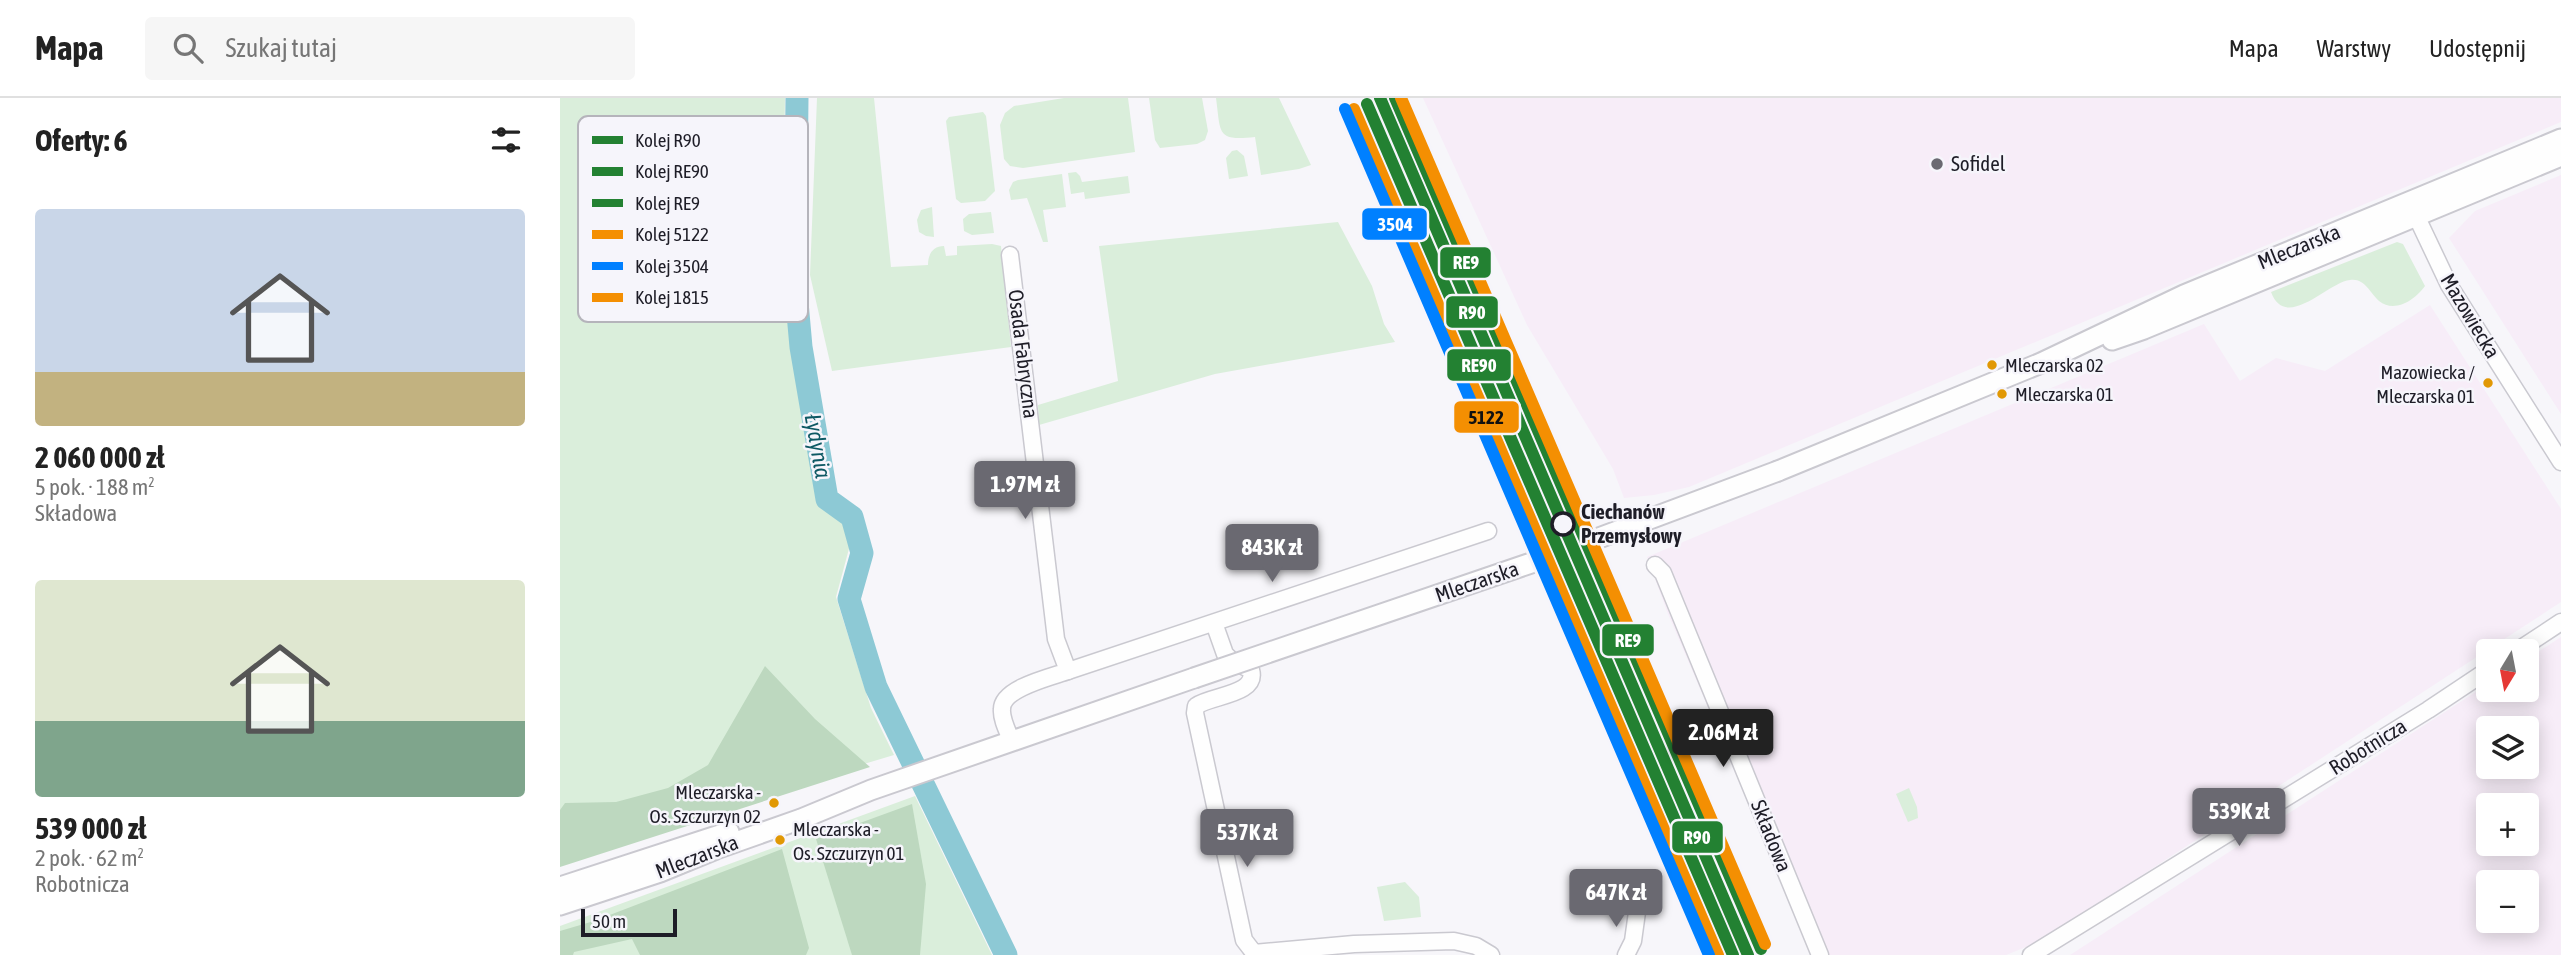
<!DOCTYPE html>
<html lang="pl">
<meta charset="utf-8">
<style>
body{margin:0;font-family:"Asap Condensed",sans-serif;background:#f6f6f6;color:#222;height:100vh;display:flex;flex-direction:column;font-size:26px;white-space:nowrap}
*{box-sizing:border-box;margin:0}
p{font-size:23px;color:#767676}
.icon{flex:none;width:38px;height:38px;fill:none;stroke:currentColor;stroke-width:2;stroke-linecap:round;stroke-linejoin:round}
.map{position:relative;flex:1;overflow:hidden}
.sheet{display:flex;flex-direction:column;background:#fff;width:560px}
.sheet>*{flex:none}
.needle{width:46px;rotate:190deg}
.fabs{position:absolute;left:1916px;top:541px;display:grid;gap:14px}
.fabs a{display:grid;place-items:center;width:63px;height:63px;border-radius:7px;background:#fff;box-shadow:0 4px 18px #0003;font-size:35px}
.scale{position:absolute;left:21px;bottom:18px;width:96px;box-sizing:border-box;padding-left:7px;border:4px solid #1e1d27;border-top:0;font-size:19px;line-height:24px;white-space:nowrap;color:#1e1d27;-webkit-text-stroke:5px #f6f5fb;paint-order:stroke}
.price{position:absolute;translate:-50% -60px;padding:0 16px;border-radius:7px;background:#6a6971;color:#fff;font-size:23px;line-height:46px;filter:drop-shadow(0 2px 4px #0008)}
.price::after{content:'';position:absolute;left:50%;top:42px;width:21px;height:16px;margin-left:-10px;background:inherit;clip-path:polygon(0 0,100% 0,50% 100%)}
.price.on{background:#222;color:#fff}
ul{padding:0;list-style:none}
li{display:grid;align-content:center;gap:14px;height:371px;padding:0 35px}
li span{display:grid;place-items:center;height:217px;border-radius:7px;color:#555}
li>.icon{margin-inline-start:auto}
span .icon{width:126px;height:126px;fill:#fffc;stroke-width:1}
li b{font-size:30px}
h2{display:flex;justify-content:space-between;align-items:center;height:84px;padding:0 35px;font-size:30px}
header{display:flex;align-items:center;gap:42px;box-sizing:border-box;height:98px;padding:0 35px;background:#fff;border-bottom:2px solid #e0e0e0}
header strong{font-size:33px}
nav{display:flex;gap:38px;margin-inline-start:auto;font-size:24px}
.search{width:490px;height:63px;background:#f6f6f6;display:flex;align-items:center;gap:18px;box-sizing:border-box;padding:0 24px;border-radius:7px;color:#767676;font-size:26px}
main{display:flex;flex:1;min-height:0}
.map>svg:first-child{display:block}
</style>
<header>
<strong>Mapa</strong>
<div class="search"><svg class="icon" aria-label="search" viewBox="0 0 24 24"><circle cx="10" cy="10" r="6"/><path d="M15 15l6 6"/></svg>Szukaj tutaj</div>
<nav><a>Mapa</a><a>Warstwy</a><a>Udostępnij</a></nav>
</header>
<main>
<section class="sheet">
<h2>Oferty: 6<svg class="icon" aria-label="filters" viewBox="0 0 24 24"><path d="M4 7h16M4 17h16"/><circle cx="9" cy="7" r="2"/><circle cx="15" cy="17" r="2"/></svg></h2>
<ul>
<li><span style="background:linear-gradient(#c9d6e8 75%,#c2b280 0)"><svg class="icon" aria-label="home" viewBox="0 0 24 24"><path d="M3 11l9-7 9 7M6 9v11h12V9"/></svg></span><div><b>2 060 000 zł</b><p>5 pok. · 188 m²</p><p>Składowa</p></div></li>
<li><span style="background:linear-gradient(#dfe7d0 65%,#7fa58c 0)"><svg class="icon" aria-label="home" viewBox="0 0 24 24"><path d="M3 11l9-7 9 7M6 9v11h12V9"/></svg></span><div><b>539 000 zł</b><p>2 pok. · 62 m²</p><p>Robotnicza</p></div></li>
</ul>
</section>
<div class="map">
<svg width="2001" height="857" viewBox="0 0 2001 857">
<rect width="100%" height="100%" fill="#f7f6fa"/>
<g fill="#f7edf8" fill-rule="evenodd">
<polygon points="863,0 2001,0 2001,24 1129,389 1094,397 1064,400 1053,371 967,227"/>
<polygon points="2001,77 2001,316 1889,140 1915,113"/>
<polygon points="1870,207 2001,411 2001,504 1481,843 1446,857 1254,857 1108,516 1087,459 1644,226 1680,283 1716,260 1765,273"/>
<path d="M2001,539V857H1510L1928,586V592H1967V561ZM1928,630H1967V668H1928ZM1928,707H1967V746H1928ZM1928,784H1967V822H1928Z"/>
</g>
<g fill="#daeedb">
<polygon points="0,0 225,0 222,185 259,408 284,421 290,447 276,499 311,610 334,657 0,757"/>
<path d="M257,0H314L331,169L368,167C368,156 373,148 384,148L386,158L397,157V148L432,146L441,148L451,249L272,273L250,177Z"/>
<polygon points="504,0 568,0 575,54 463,70 450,68 444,61 440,27 445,15 454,8"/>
<polygon points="589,0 642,0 648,33 645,42 637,46 600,50 595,42"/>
<path d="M656,0H719L751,67L739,71L701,77L695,39C656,43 661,36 656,0Z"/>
<polygon points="423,14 426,18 435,93 425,103 401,105 396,101 386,23 389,19"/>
<polygon points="677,52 684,58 688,78 669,81 666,60 672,53"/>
<polygon points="516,74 520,78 522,84 568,78 570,95 525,101 524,94 511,96 508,75"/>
<polygon points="502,76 506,109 483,112 488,144 483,144 467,100 451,102 449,92 453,84 458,82"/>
<polygon points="372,109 374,139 366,138 359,134 357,122 361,112"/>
<polygon points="431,114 434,135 412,137 404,133 403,121 409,116"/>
<polygon points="778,124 812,188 824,226 835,244 655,276 479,327 478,307 558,283 539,148"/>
<path d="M1837,144L1843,146L1865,188C1856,201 1835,216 1819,203C1809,194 1805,180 1790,182C1768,184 1726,234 1711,194Z"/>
<polygon points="1349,690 1357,709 1358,720 1348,724 1336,696"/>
<polygon points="355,698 432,857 0,857 0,828"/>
<polygon points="845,784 859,799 861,819 824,823 817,789"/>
</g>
<g fill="#bdd8bf">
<polygon points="205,568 255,621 310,669 0,769 0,712 5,705 56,704 108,690 148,667"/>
<polygon points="352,706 366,786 360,857 292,857 256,741"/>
<polygon points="222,751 249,850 246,857 80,857 72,841 14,854 13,857 0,857 0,833 34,823"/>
</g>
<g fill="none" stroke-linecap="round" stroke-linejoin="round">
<polyline stroke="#8dc9d5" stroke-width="23" points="237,0 235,182 241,249 267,401 292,419 302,455 289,501 316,589 446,857"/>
<g stroke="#cac9d0" stroke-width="19">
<g id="minor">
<polyline points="1852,109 1889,187 2001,364"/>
<path d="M450,157L496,541L508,573C491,579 442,590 442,611C441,621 448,634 452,644"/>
<polyline points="1095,467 1103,475 1260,857"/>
<path d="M654,525L665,556L671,562L691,572C698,597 652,597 636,608L635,615L684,842L694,855L794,846L894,843L916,848L931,857"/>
<polyline points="1957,553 2001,524"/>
<polyline points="508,573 928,433"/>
<polyline points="1066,857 1073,843 1077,814"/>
<polyline points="1471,857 1868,612 1928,572"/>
</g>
</g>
<g stroke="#cac9d0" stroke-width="23">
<g id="major">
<polyline points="1552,242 1584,231 2001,58"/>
<polyline points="1218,373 1481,265 1624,197 2001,41"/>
<polyline points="0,789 169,734"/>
<polyline points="0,807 100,774 156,751 241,721 311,692 634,580"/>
</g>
</g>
<use href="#minor" stroke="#fefefe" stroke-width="16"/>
<use href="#major" stroke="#fefefe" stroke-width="19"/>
<polyline stroke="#bfbfc0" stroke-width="3.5" stroke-dasharray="3.5 7" stroke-linecap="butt" points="848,0 864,52 988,337 1105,627 1204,857"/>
<g stroke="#cac9d0" stroke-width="23" stroke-linecap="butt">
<polyline id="major-bridge" points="634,580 980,462 1218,373"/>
</g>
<use href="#major-bridge" stroke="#fefefe" stroke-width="19"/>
<g stroke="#f6f5fb" stroke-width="18">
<polyline id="rail-1" points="820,0 1188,857"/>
</g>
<g stroke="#f6f5fb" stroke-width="18">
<polyline id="rail-2" points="807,6 1173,857"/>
</g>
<g stroke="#f6f5fb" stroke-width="18">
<polyline id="rail-3" points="835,0 1201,851"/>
</g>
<g stroke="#f6f5fb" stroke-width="18">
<polyline id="rail-4" points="794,11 1158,857"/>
</g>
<g stroke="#f6f5fb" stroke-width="18">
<polyline id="rail-5" points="785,11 1149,857"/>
</g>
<g stroke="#f6f5fb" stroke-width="18">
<polyline id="rail-6" points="841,0 1205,846"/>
</g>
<use href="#rail-1" stroke="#238132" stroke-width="12"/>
<use href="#rail-2" stroke="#238132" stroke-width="12"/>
<use href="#rail-3" stroke="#238132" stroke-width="12"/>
<use href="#rail-4" stroke="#f48f02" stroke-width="12"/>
<use href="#rail-5" stroke="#0080ff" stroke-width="12"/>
<use href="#rail-6" stroke="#f48f02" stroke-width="12"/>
</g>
<circle fill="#6a6971" stroke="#f6f5fb" stroke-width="2.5" cx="1377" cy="66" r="7"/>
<g fill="#e19804" stroke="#f6f5fb" stroke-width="2.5">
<circle cx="1432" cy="267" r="6"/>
<circle cx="1928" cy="285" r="6"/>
<circle cx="1442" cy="296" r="6"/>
<circle cx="214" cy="705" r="6"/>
<circle cx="220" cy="742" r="6"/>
</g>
<circle fill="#f6f5fb" stroke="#1e1d27" stroke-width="3.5" cx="1003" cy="426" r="11"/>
<g text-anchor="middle" stroke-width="5" stroke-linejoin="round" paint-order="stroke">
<g font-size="19" fill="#1e1d27" stroke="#f6f5fb" text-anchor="start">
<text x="1445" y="274">Mleczarska 02</text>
<text x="1915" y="281" text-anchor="end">Mazowiecka /<tspan x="1915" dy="24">Mleczarska 01</tspan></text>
<text x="1455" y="303">Mleczarska 01</text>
<text x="201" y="701" text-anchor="end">Mleczarska -<tspan x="201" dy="24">Os. Szczurzyn 02</tspan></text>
<text x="233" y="738">Mleczarska -<tspan x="233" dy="24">Os. Szczurzyn 01</tspan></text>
</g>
<g font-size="21" fill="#1e1d27" stroke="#f6f5fb" text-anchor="start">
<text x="1391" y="73">Sofidel</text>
</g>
<g font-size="21" fill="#1e1d27" stroke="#f6f5fb">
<text transform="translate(1739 149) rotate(-22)" y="7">Mleczarska</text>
<text transform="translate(1910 218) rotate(59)" y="7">Mazowiecka</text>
<text transform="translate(463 256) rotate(83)" y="7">Osada Fabryczna</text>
<text transform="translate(917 484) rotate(-19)" y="7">Mleczarska</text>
<text transform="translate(1808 649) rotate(-32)" y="7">Robotnicza</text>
<text transform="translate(1211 738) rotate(68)" y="7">Składowa</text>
<text transform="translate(137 759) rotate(-21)" y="7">Mleczarska</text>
</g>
<g font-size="21" font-weight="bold" fill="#1e1d27" stroke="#f6f5fb" text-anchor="start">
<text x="1021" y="421">Ciechanów<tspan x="1021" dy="24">Przemysłowy</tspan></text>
</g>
<g font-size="23" font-style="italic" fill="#0e5964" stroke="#f6f5fb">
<text transform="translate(258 348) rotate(80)" y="8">Łydynia</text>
</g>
</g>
<rect x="18" y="18" width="230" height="206" rx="10" fill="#f6f5fb" stroke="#b5b4bb" stroke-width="2"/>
<rect x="32" y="38" width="31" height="8" fill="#238132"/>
<rect x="32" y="69" width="31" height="9" fill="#238132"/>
<rect x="32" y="101" width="31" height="8" fill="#238132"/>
<rect x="32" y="132" width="31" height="9" fill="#f48f02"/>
<rect x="32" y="164" width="31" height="8" fill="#0080ff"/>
<rect x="32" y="195" width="31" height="9" fill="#f48f02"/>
<g font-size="19" fill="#1e1d27">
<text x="75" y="49">Kolej R90</text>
<text x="75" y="80">Kolej RE90</text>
<text x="75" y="112">Kolej RE9</text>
<text x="75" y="143">Kolej 5122</text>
<text x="75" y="175">Kolej 3504</text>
<text x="75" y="206">Kolej 1815</text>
</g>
<g stroke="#f6f5fb" stroke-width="2.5">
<rect x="801" y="109" width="67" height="34" rx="7" fill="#0080ff"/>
<rect x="879" y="148" width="53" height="33" rx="7" fill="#238132"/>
<rect x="885" y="197" width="54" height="34" rx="7" fill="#238132"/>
<rect x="886" y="250" width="66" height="34" rx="7" fill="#238132"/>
<rect x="893" y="302" width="67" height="34" rx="7" fill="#f48f02"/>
<rect x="1041" y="525" width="54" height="34" rx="7" fill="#238132"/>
<rect x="1111" y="722" width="53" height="34" rx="7" fill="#238132"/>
</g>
<g font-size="19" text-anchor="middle" font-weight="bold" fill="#fff">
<text x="835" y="133">3504</text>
<text x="906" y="171">RE9</text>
<text x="912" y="221">R90</text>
<text x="919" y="274">RE90</text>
<text x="1068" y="549">RE9</text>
<text x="1137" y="746">R90</text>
</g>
<g font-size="19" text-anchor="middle" font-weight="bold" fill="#111">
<text x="926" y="326">5122</text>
</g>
</svg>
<div class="fabs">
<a><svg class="needle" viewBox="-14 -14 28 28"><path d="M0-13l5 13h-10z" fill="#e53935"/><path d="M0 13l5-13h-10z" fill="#767676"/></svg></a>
<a><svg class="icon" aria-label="layers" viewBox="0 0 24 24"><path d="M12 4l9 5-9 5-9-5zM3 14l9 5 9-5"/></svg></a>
<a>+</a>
<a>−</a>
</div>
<div class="scale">50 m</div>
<b class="price" style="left:465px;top:423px">1.97M zł</b>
<b class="price" style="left:712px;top:486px">843K zł</b>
<b class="price on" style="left:1163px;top:671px">2.06M zł</b>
<b class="price" style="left:1679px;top:750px">539K zł</b>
<b class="price" style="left:687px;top:771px">537K zł</b>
<b class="price" style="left:1056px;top:831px">647K zł</b>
</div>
</main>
